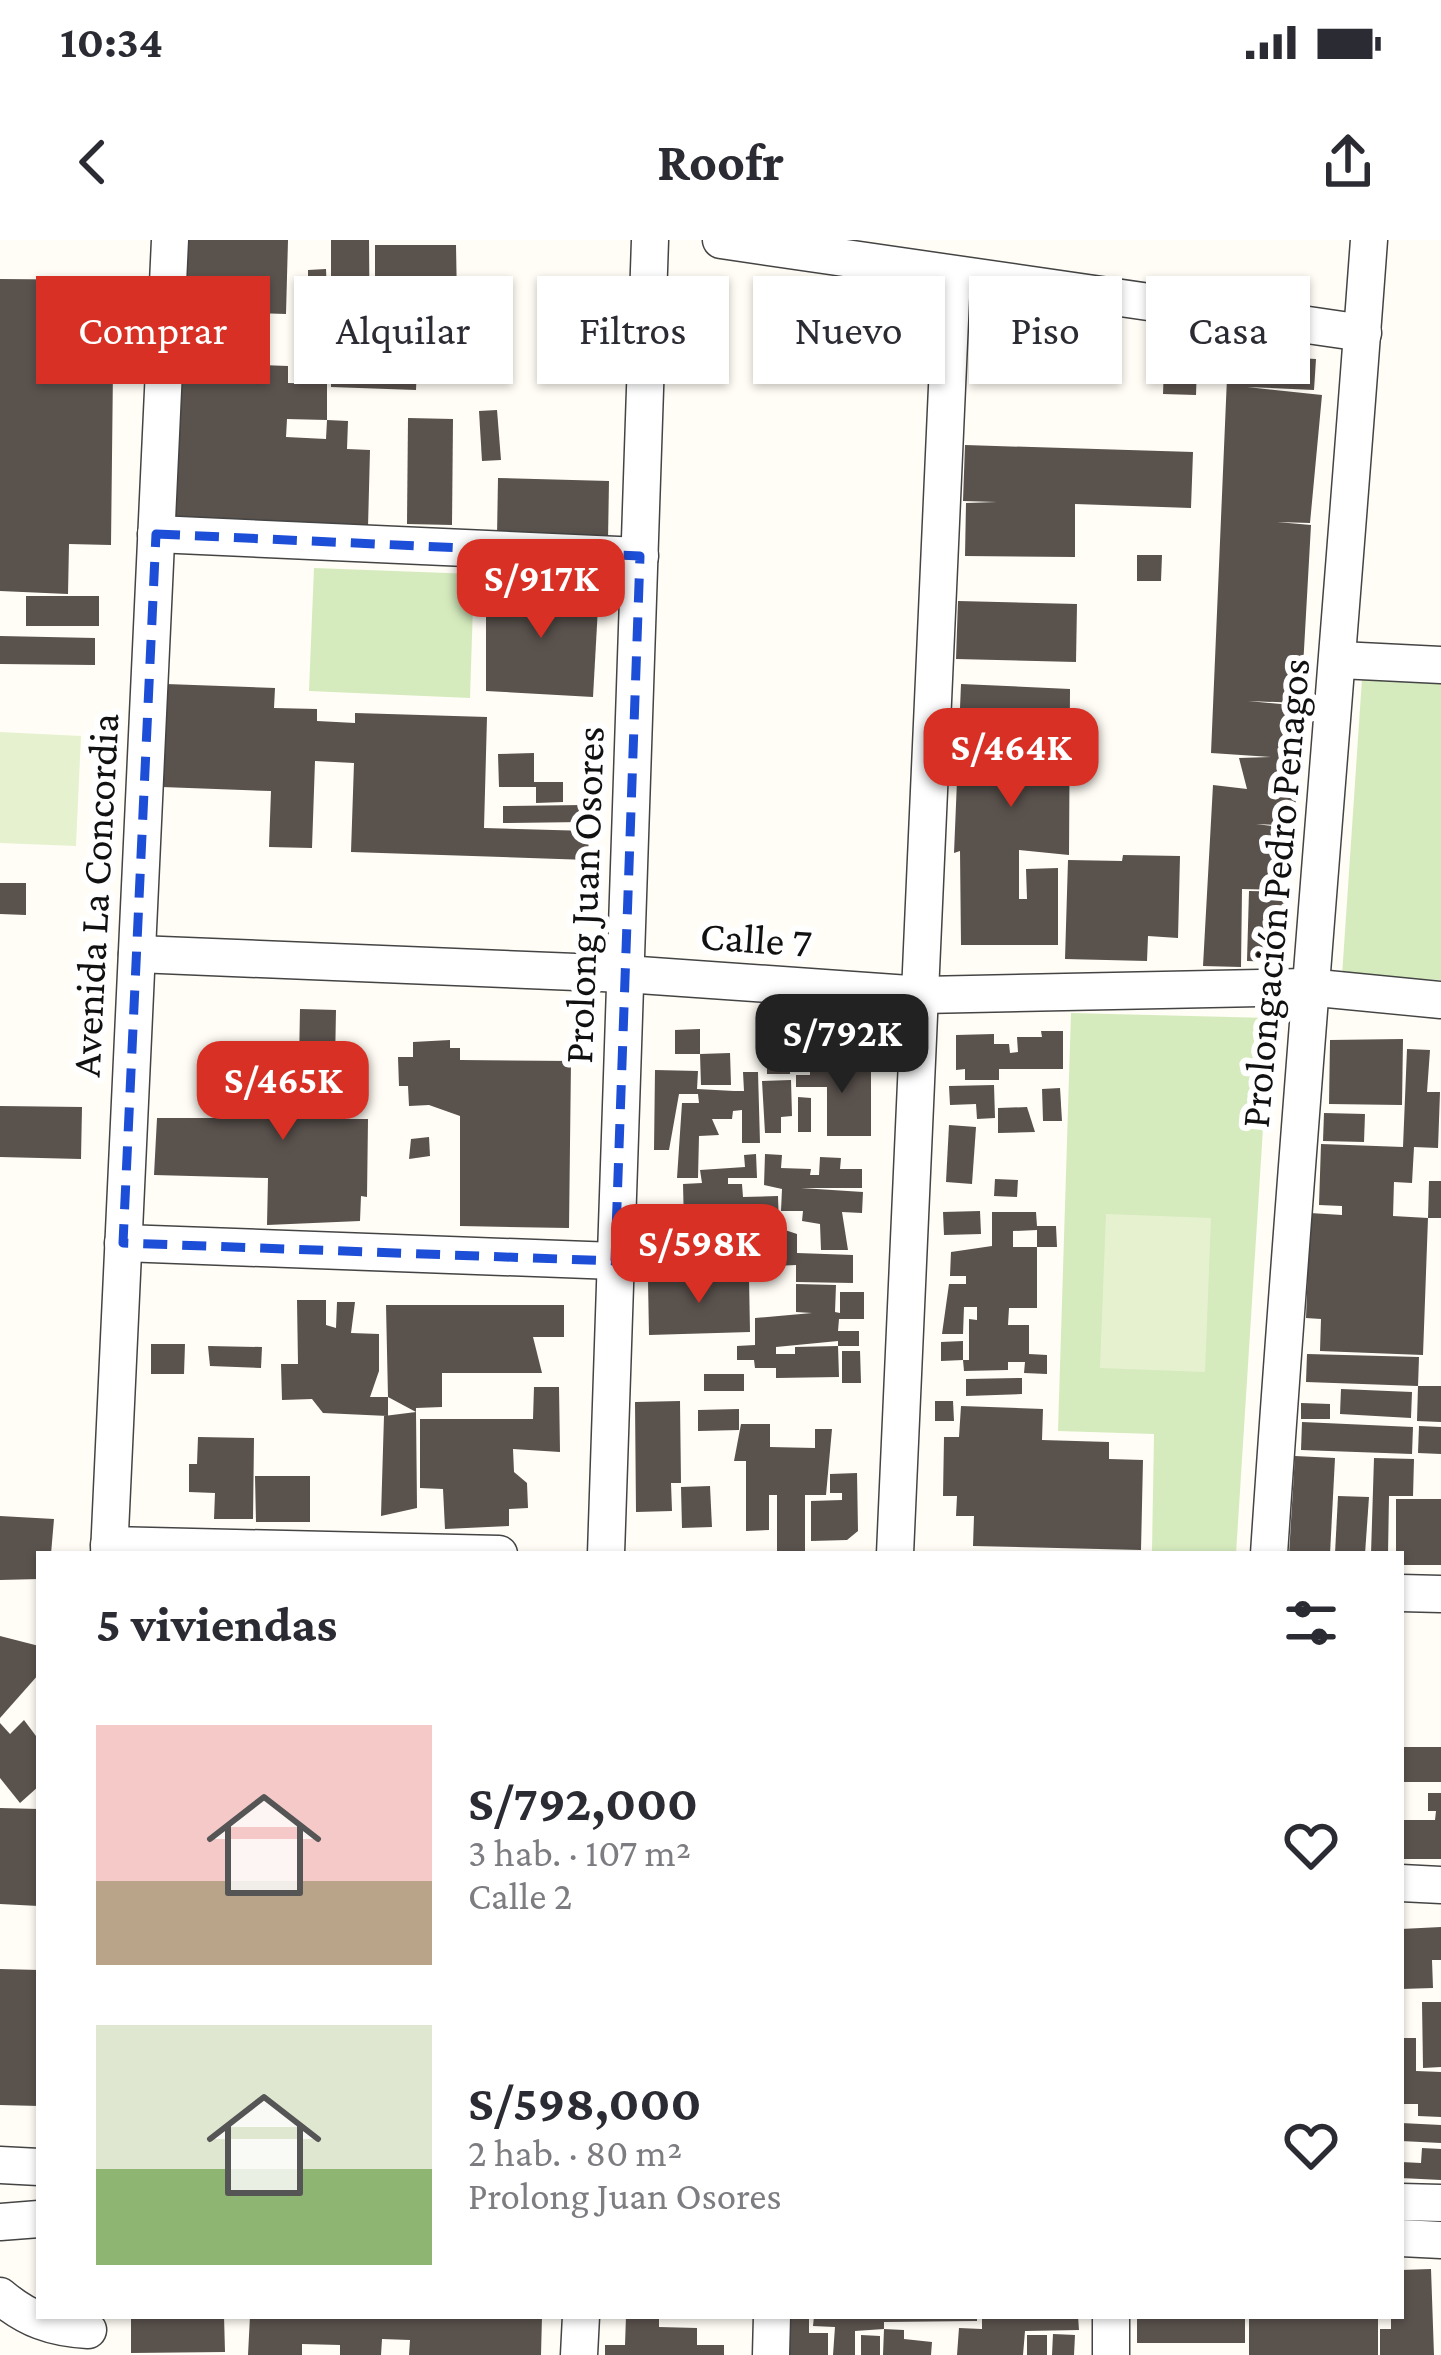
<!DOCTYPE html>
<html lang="es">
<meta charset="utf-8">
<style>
body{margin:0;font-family:"Crimson Pro",serif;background:#f7f7f7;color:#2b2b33;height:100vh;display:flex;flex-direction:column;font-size:45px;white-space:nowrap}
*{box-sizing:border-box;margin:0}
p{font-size:39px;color:#7c7c81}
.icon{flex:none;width:66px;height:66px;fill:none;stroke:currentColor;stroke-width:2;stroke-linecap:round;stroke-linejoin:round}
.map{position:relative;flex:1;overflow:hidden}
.sheet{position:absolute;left:36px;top:1311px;width:1368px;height:768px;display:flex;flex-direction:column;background:#fff;border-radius:0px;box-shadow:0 3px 9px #0004}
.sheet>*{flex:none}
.top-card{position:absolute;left:36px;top:36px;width:1371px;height:108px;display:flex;gap:24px}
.price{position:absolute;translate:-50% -102px;padding:0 27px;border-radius:24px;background:#d93025;color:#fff;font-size:39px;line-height:78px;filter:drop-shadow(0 3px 6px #0008)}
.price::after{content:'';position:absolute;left:50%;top:72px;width:36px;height:27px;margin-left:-18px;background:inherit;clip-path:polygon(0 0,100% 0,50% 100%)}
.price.active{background:#222;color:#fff}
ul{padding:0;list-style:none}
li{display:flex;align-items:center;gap:36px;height:300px;padding:0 60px}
li span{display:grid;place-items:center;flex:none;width:336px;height:240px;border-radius:0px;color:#555}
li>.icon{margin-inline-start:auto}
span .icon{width:144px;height:144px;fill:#fffc;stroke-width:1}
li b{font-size:51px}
h2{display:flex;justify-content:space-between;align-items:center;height:144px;padding:0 60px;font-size:51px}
.chip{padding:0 42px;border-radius:0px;background:#fff;box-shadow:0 3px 9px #0004;font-size:42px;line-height:108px}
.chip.active{background:#d93025;color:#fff}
.status{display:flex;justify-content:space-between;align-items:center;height:84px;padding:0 60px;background:#fff;direction:ltr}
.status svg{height:33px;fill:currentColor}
header{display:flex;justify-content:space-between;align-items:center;height:156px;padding:0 60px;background:#fff;font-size:54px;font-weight:700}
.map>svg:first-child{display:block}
</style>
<div class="status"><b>10:34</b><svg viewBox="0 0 49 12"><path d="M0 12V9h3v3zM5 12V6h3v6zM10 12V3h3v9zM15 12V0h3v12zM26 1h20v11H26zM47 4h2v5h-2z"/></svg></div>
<header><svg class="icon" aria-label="back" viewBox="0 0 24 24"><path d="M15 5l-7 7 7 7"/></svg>Roofr<svg class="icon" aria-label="share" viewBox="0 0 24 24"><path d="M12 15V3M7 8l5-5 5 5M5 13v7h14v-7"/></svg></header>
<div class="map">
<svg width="1441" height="2115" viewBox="0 0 1441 2115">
<rect width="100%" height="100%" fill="#fffdf5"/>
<g fill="#d5ebbd">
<polygon points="314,328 474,334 470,458 309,451"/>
<polygon points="1362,439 1441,443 1441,740 1342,736"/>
<polygon points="1071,773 1270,778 1236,1314 1152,1311 1154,1194 1058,1191"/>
</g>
<g fill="#e6f2cf">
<polygon points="0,492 81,496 76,606 0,603"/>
<polygon points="1106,974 1211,978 1205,1132 1100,1128"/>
</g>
<g fill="#5a524d" fill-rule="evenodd">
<polygon points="184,0 288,0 286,74 181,71"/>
<polygon points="331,0 369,0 370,123 417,126 416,150 331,147"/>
<polygon points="375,5 456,5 457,61 415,61 416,82 375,83"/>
<polygon points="326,29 327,54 308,54 308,30"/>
<polygon points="0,39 114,40 111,305 69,304 68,354 0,351"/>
<polygon points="1165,94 1198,96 1196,155 1163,154"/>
<polygon points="1228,114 1316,119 1314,150 1247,147 1322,155 1310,283 1277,282 1311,285 1301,463 1248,461 1302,466 1294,586 1256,584 1287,588 1282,650 1242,649 1241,727 1203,726 1213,545 1247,549 1239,518 1271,517 1211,513"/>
<polygon points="179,122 288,126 288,143 327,144 327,180 287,179 286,197 326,199 327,180 348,181 347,209 370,210 368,287 174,281"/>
<polygon points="497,170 501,220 482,221 479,171"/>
<polygon points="408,178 453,179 452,285 407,284"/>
<polygon points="965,205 1193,212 1191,268 1075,264 1075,317 965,316 966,263 997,262 963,261"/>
<polygon points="498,238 609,241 608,300 497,297"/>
<polygon points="1137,315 1162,315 1161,341 1137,341"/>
<polygon points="486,348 599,349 593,457 486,451"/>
<rect x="26" y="356" width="73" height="30"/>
<polygon points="958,361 1077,364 1076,422 956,419"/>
<polygon points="0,396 95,398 95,425 0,424"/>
<polygon points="166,444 275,448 274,468 317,469 317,481 355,483 355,473 487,477 484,588 589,591 588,620 351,612 354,523 315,521 312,608 269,607 271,551 162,547"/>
<polygon points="961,444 1070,449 1069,615 1019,610 1019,659 1027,659 1026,629 1058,628 1058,705 961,705 960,611 954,613"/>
<polygon points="534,513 534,542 563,542 563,562 536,563 536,547 499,547 498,514"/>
<polygon points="583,565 583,582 503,583 503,566"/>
<polygon points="1123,615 1180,616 1178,698 1148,696 1147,721 1065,719 1068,620 1122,621"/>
<polygon points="0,643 26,643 26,675 0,674"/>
<polygon points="1249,651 1286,652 1283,722 1247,721"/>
<polygon points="300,769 336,770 334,879 368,879 367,957 361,956 360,981 267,985 268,938 154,935 157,878 298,878"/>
<polygon points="794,785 794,790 827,789 827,802 805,802 806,830 796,830 795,809 768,810 767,786"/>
<polygon points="700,789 700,814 675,814 675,790"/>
<polygon points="1041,791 1063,791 1063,829 999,829 999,840 965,840 965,829 956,830 956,795 994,794 994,804 1009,804 1010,813 1018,812 1017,797 1042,797"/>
<polygon points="1403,799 1402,865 1329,864 1330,800"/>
<polygon points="450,800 450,808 460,808 460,820 571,821 569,988 460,986 460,876 429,865 409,866 408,846 399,846 398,817 413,817 413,802"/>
<polygon points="1407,809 1430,810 1427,852 1440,852 1438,908 1414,907 1412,943 1394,942 1393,976 1428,978 1423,1115 1320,1111 1321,1079 1306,1078 1310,973 1342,975 1342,966 1319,965 1321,904 1403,907"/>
<polygon points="810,810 827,810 827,830 871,831 871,896 827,896 827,847 796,847 796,835 810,835"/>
<polygon points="730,813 731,845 701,845 700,814"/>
<rect x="767" y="813" width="23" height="21"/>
<polygon points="655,830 698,831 697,849 734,851 744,851 743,832 758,832 760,903 742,903 742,870 733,871 732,879 712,879 719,895 699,896 698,938 677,938 682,863 699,863 698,854 679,854 669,910 654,910"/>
<polygon points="791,840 792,876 781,877 781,893 765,893 762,841"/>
<polygon points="994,845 995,878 977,879 976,864 950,865 949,846"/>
<polygon points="1060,848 1062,881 1043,881 1042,849"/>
<polygon points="798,857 811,858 811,892 798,892"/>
<polygon points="0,866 82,867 81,919 0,917"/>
<polygon points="1027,867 1035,892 998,893 998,868"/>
<polygon points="1324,873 1365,874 1364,902 1323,901"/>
<polygon points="949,885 976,887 972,944 946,942"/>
<polygon points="429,897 430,916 409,919 411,899"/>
<polygon points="756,914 757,938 728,938 728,944 742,944 743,957 778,956 779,988 797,994 797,1013 853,1015 853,1043 796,1042 796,1025 775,1026 776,1037 759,1038 757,1020 775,1021 774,1002 780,1002 762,1001 761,976 753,977 754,1001 677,997 677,986 684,985 683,944 702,943 700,930 745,927 744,915"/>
<polygon points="765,914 782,915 781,928 811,929 810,935 819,935 820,917 841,918 840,929 862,929 862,948 801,948 863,952 862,973 842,972 848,1010 821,1010 820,984 802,981 803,971 781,971 782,949 764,945"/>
<polygon points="995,939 1018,940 1017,957 994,956"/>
<polygon points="1429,941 1441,941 1441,978 1428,978"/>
<polygon points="980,971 981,994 944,995 943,972"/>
<path d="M992,972H1036L1037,986H1056L1057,1007H1037V1068H1009L1008,1085H1029V1114L1047,1115V1134L1024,1133L1025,1122H1008V1130L964,1131L963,1120H969V1079L977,1080V1067H964L963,1094H942L949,1044H966V1036H950L951,1012L992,1006ZM1037,990V1007H1013V991Z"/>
<polygon points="756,1004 757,1020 700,1025 699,1009"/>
<polygon points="749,1038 750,1092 649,1095 648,1041"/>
<polygon points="796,1044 836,1045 835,1072 840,1073 840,1052 864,1052 864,1079 839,1079 838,1091 859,1091 859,1106 838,1106 838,1101 776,1107 776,1114 795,1114 795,1107 838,1106 839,1137 776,1138 776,1128 755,1128 754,1120 737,1120 737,1106 755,1105 755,1078 812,1073 796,1072"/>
<polygon points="297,1060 326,1060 326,1085 336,1088 337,1062 355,1062 351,1093 379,1094 379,1131 370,1157 388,1157 388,1176 323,1173 312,1159 282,1160 281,1124 298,1124"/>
<polygon points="386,1065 564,1065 564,1097 533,1097 542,1133 442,1133 442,1167 416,1168 416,1172 417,1268 381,1276 384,1176 416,1172 388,1157"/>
<polygon points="963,1101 963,1120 941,1121 941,1102"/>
<polygon points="151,1104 185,1104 184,1134 151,1134"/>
<polygon points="208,1106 262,1107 261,1128 210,1126"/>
<polygon points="842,1111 860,1111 861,1143 842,1143"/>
<polygon points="1307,1114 1419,1117 1418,1146 1306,1142"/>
<rect x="704" y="1134" width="40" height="17"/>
<polygon points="1022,1138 1022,1154 966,1156 966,1139"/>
<polygon points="1418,1146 1441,1146 1441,1182 1417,1181"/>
<polygon points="534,1147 559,1147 560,1212 513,1209 514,1232 527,1243 528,1268 509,1269 509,1286 445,1289 443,1249 420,1248 420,1179 533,1179"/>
<polygon points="1341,1149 1412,1152 1411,1178 1340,1174"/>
<polygon points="680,1161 681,1243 671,1243 672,1271 636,1272 635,1162"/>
<polygon points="935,1161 953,1161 954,1181 935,1181"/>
<polygon points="1301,1163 1330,1164 1330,1179 1301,1179"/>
<polygon points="961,1166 1043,1169 1042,1200 1109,1202 1109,1219 1143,1220 1141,1310 973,1306 974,1276 956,1276 957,1256 943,1256 944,1197 959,1197"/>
<polygon points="739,1169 739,1190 698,1191 698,1170"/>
<polygon points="1302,1182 1413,1187 1412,1214 1301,1210"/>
<polygon points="741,1184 770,1184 770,1207 815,1208 815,1189 832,1189 826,1255 805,1255 805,1312 777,1312 777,1255 769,1255 769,1290 746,1291 746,1221 734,1221"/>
<polygon points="1419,1186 1441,1187 1441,1214 1418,1213"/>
<polygon points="198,1197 254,1198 253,1279 214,1279 215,1253 189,1252 189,1224 197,1224"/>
<polygon points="1295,1216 1335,1218 1330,1314 1289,1314"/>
<polygon points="1374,1218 1414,1219 1413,1256 1389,1256 1388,1314 1371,1314"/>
<polygon points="857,1233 858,1291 847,1300 811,1301 811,1261 842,1260 842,1253 830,1253 830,1234"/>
<polygon points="255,1236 310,1236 310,1282 256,1282"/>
<polygon points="710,1246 712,1287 682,1288 681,1247"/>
<polygon points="1338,1256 1369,1257 1365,1314 1335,1314"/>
<polygon points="1396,1259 1441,1259 1441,1325 1401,1325 1401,1314 1396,1314"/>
<polygon points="0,1276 54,1279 51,1314 39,1314 39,1339 0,1340"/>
<polygon points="0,1396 39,1406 39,1434 0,1478"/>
<polygon points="24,1480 39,1500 39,1546 20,1563 0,1538 0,1483 10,1494"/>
<rect x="1401" y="1507" width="40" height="35"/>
<polygon points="1428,1553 1441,1553 1441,1619 1401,1619 1401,1580 1435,1580 1436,1571 1428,1571"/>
<polygon points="0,1568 39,1569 39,1666 0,1664"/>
<polygon points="1441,1687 1441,1720 1432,1720 1433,1748 1401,1749 1401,1689"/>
<polygon points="0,1729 39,1730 39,1866 0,1865"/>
<polygon points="1422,1762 1441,1762 1441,1827 1423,1828"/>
<polygon points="1401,1798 1416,1798 1416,1831 1441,1832 1441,1877 1418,1876 1418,1864 1401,1864"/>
<polygon points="1401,1883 1441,1885 1441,1903 1401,1901"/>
<polygon points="1422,1908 1441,1909 1441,1940 1401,1938 1401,1922 1421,1923"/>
<polygon points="1431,2029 1434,2115 1380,2115 1380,2089 1391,2089 1391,2076 1401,2076 1401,2030"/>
<polygon points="131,2076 224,2076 225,2112 131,2113"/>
<polygon points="250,2076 542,2076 541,2115 409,2115 410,2100 382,2099 381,2115 340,2115 340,2105 302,2104 302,2115 248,2115"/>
<polygon points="626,2076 659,2076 659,2087 697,2088 697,2105 724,2105 724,2115 605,2115 605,2105 625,2105"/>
<polygon points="785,2076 809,2076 809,2093 828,2093 828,2115 785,2115"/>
<polygon points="814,2076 977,2076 977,2081 884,2082 884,2089 855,2091 855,2115 833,2115 835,2087 813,2086"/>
<polygon points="982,2076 1078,2076 1079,2090 1025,2091 1023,2115 957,2115 959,2088 982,2089"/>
<rect x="1137" y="2076" width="108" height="27"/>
<rect x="1249" y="2076" width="129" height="39"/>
<polygon points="884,2089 904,2090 904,2099 932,2102 931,2115 883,2115"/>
<polygon points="1053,2094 1075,2095 1074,2115 1052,2115"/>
<polygon points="861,2095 880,2096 880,2115 861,2115"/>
<rect x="1027" y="2095" width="20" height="20"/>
</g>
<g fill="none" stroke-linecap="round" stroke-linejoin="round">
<g stroke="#444" stroke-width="39">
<g id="minor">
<polyline points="721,0 1363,93"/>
<polyline points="156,294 640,316"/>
<polyline points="1340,420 1441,425"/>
<polyline points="137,714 625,734 923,755 1307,747 1441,760"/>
<polyline points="123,1003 615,1021"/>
<polyline points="109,1305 499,1314"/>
<polyline points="109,1314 170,0"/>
<polyline points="606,1314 650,0"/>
<polyline points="895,1314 952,35"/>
<path d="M1269,1314C1298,876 1337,438 1369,0"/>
<polyline points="1401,1353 1441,1354"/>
<polyline points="1401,1643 1441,1645"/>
<polyline points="0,1925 39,1927"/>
<polyline points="1401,1962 1441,1963"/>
<polyline points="0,1982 39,1979"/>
<polyline points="1401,1998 1441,2000"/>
<path d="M0,2056C27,2079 52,2088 88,2090"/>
<polyline points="1111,2076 1111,2115"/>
<polyline points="579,2115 581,2076"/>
<polyline points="771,2115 772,2076"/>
</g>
</g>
<use href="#minor" stroke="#fff" stroke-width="36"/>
</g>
<path fill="none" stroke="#1d4ed8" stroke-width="9" stroke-dasharray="24 15" stroke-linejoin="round" d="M156,294L640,316L615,1021L123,1003Z"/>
<g text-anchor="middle" stroke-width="12" stroke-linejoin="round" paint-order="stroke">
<g font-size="42" fill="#111" stroke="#fff">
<text transform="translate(1274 653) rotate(-85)" y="15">Prolongación Pedro Penagos</text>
<text transform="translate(94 655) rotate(-87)" y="15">Avenida La Concordia</text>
<text transform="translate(583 655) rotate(-88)" y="15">Prolong Juan Osores</text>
<text transform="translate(756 698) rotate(4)" y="15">Calle 7</text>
</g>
</g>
</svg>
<b class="price" style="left:541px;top:401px">S/917K</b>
<b class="price" style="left:1011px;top:570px">S/464K</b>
<b class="price active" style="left:842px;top:856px">S/792K</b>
<b class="price" style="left:283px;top:903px">S/465K</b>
<b class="price" style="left:699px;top:1066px">S/598K</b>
<div class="top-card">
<a class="chip active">Comprar</a>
<a class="chip">Alquilar</a>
<a class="chip">Filtros</a>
<a class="chip">Nuevo</a>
<a class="chip">Piso</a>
<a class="chip">Casa</a>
</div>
<section class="sheet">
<h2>5 viviendas<svg class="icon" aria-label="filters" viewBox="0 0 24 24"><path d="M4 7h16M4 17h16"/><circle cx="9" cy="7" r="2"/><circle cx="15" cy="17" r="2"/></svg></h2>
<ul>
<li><span style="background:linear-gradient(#f6c9c9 65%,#b9a48a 0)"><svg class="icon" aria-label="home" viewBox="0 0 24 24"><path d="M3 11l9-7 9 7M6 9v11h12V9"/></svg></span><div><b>S/792,000</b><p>3 hab. · 107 m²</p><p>Calle 2</p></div><svg class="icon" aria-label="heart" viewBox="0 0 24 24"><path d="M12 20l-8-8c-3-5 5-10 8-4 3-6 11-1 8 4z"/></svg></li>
<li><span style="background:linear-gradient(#dfe7d0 60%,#8fb573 0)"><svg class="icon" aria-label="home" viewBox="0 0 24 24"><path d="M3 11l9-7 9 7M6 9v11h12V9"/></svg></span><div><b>S/598,000</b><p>2 hab. · 80 m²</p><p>Prolong Juan Osores</p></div><svg class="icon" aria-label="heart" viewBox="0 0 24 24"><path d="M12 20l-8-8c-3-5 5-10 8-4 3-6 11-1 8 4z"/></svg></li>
</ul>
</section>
</div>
